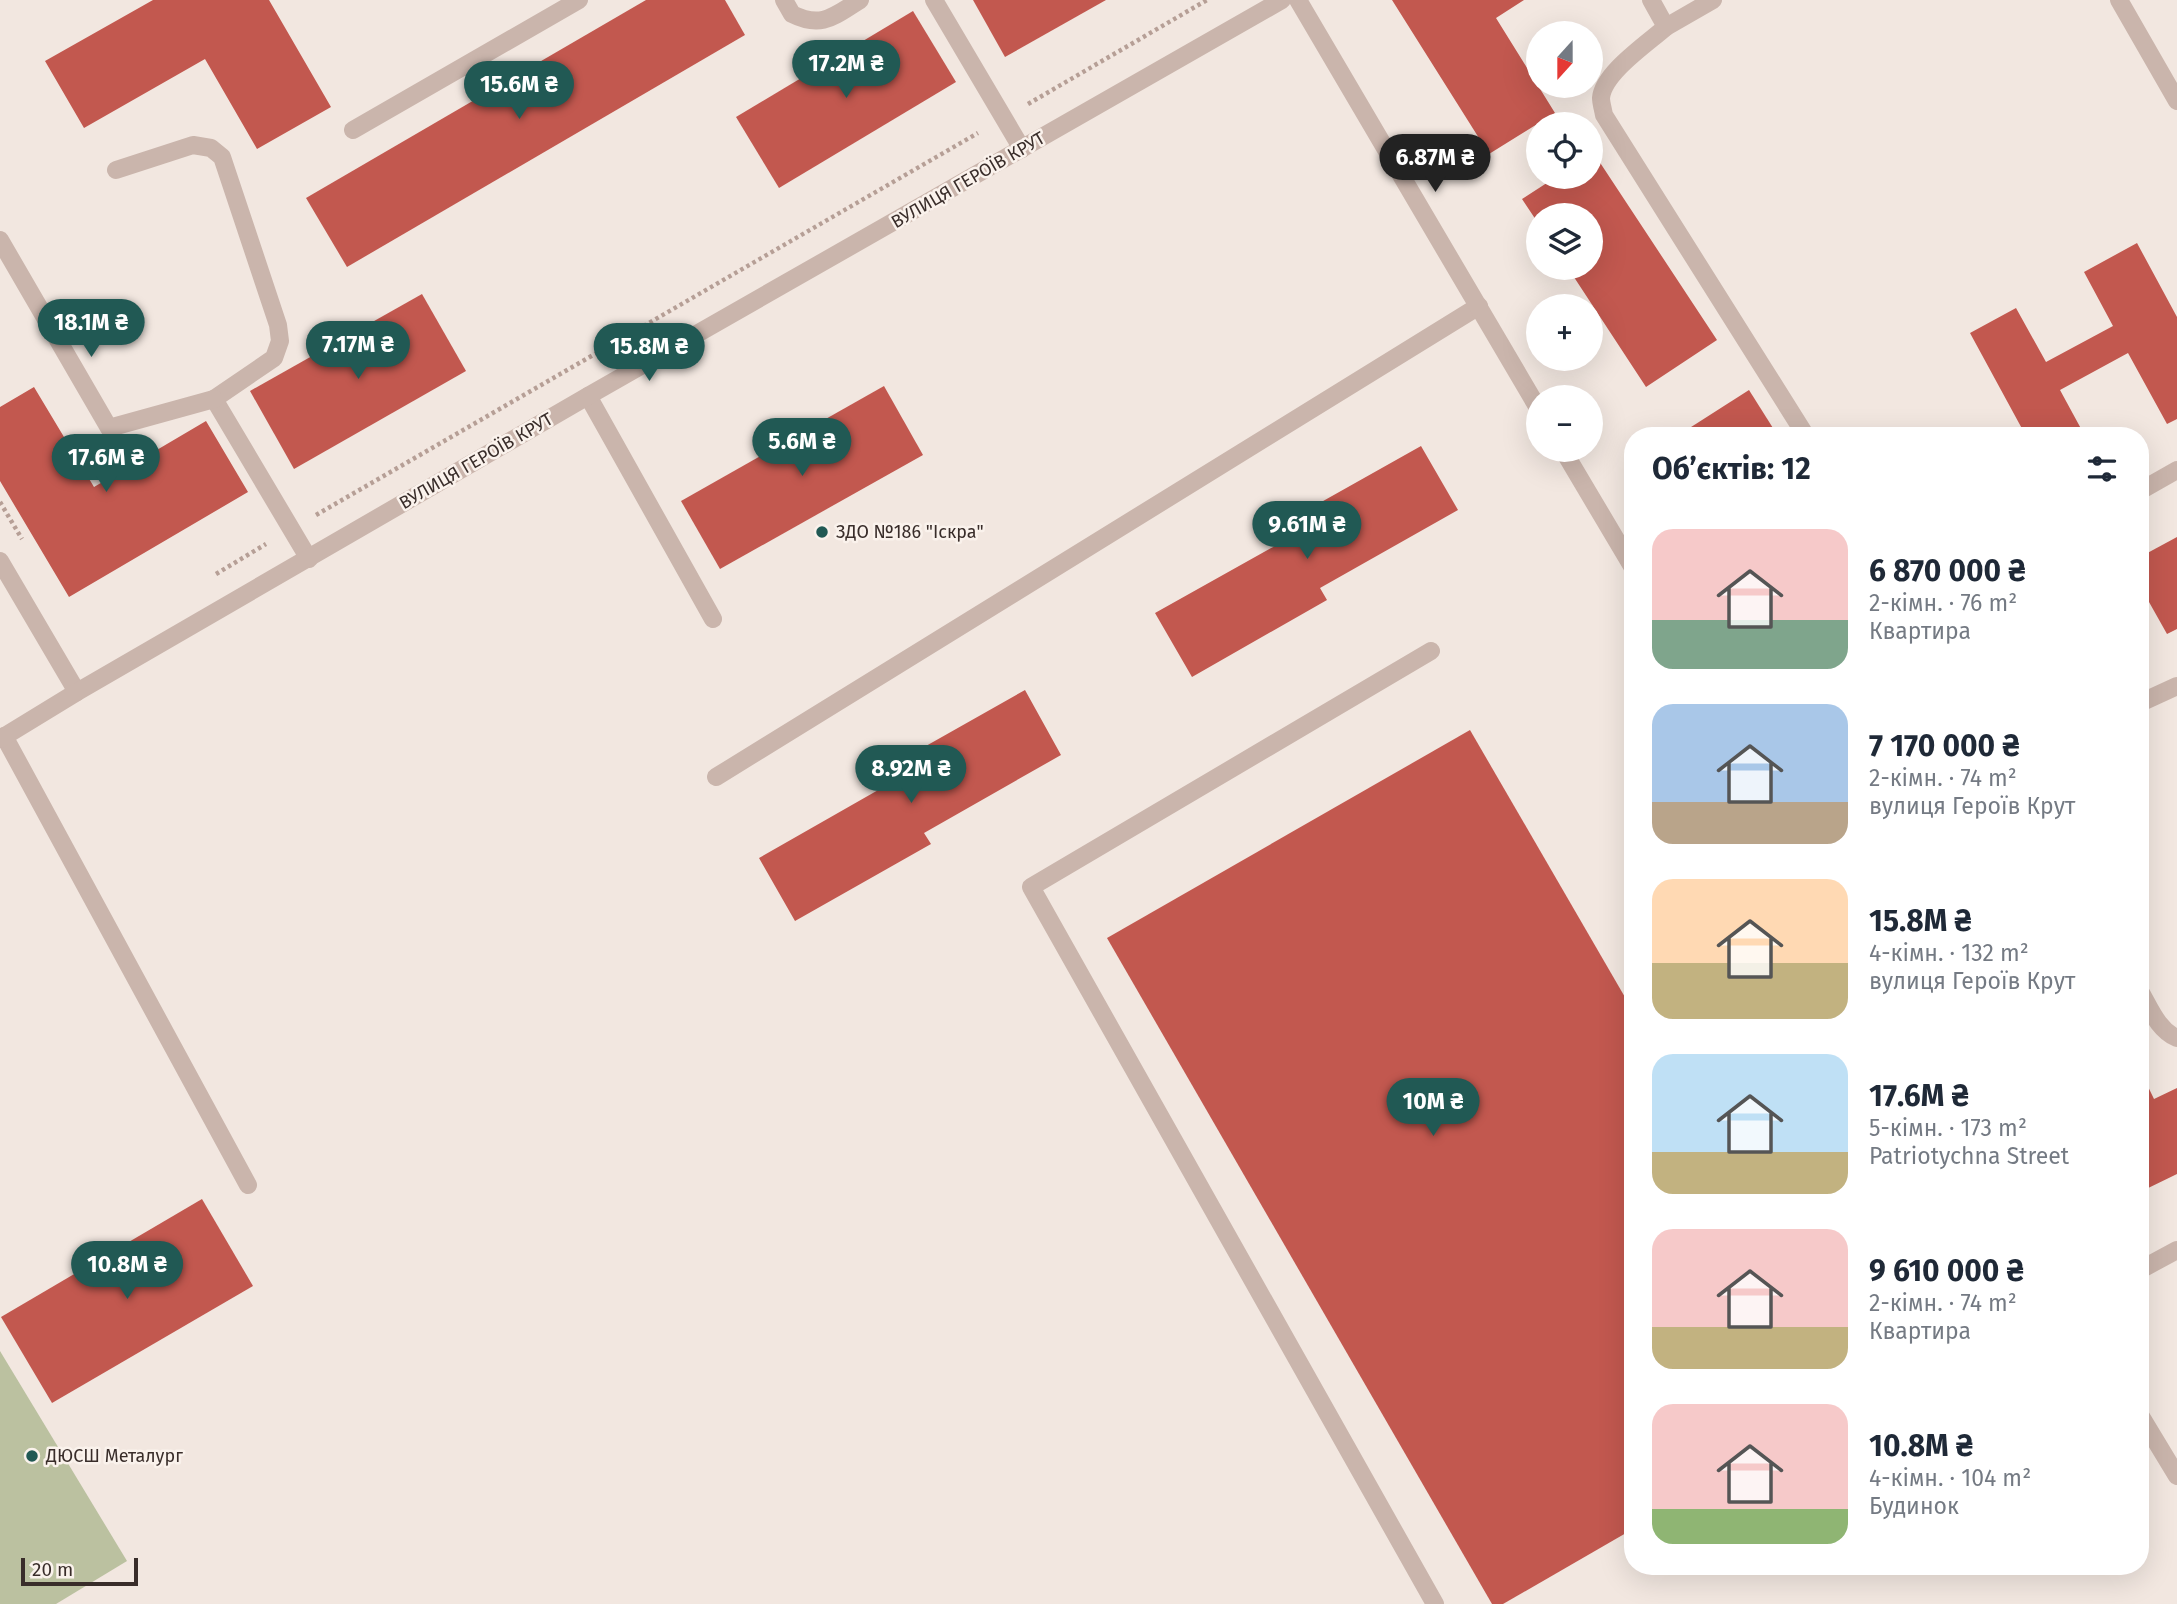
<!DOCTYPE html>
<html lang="uk">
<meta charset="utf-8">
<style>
body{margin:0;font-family:"Fira Sans",sans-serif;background:#f2f2f3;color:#1f2937;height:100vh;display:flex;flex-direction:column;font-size:26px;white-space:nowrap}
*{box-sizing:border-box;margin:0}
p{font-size:23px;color:#747a83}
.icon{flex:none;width:38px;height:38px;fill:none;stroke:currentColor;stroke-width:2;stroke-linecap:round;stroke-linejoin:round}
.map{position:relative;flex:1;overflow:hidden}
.sheet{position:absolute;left:1624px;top:427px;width:525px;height:1148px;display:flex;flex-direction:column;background:#fff;border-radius:28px;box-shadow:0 7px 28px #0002}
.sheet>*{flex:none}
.needle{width:46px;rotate:201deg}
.tools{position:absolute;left:1526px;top:21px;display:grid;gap:14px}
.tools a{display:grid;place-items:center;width:77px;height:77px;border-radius:50%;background:#fff;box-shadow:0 7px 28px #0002;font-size:35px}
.scale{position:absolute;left:21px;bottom:18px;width:117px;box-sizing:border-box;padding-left:7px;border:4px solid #392d2a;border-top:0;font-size:19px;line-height:24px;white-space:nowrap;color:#392d2a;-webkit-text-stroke:5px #faf2ec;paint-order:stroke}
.price{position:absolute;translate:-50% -60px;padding:0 16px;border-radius:24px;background:#215954;color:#fff;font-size:23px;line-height:46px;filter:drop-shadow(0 2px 4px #0008)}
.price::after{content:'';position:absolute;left:50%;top:42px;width:21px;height:16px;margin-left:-10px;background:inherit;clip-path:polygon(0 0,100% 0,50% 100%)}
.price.on{background:#222;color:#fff}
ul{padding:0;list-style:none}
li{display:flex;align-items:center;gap:21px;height:175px;padding:0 28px}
li span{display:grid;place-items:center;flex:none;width:196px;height:140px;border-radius:21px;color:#555}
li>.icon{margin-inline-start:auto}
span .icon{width:84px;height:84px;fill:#fffc;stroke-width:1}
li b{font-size:30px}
h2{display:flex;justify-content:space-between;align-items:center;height:84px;padding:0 28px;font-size:30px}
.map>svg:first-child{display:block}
</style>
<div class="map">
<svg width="2177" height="1604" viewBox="0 0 2177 1604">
<rect width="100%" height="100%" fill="#f2e7e0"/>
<polygon fill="#bbc1a0" points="0,1351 127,1561 56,1604 0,1604"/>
<g fill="#c2584f">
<polygon points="153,0 269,0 331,107 257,149 205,59 84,128 45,61"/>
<polygon points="646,0 725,0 745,35 347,267 306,198"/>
<polygon points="973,0 1106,0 1005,57"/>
<polygon points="1392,0 1524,0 1496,18 1555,113 1489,154"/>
<polygon points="913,11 956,82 779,188 736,117"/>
<polygon points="1593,152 1717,340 1646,387 1568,268 1591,268 1591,215 1538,215 1538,223 1522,199 1556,177 1591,177 1591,154"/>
<polygon points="2137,243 2177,317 2177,419 2167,424 2128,353 2060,390 2085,436 2026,436 1970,333 2016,308 2046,362 2113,326 2084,272"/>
<polygon points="422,294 466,371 294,469 250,391"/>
<polygon points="884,386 923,455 720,569 681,501"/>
<polygon points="34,387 94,487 206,421 248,492 69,597 0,481 0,407"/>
<polygon points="1749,390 1778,436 1677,436"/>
<polygon points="1421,446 1458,510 1320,588 1327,600 1192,677 1155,613 1291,537 1284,523"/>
<polygon points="2177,537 2177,629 2167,634 2140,586 2140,557"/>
<polygon points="1025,690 1061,755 924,833 931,844 795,921 759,858 894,781 887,768"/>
<polygon points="1470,730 1633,1011 1633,1529 1503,1604 1492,1604 1107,938"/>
<polygon points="2140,1070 2154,1099 2177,1088 2177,1174 2140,1192"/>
<polygon points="202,1199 253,1286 52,1403 1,1317"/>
</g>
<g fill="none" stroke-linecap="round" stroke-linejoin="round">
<g stroke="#b69f96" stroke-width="4.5" stroke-dasharray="3.5 3.5" stroke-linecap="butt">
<polyline points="1028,104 1207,0"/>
<polyline points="0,502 22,539"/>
<polyline points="316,515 978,133"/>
<polyline points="216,574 266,544"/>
</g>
<g stroke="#cab5ac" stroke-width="18">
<path d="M784,0L792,14C822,29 834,16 860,0"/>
<polyline points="934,0 1022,149"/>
<path d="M1651,0L1666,27C1648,43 1603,73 1601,98C1601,103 1603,109 1604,115L1806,436"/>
<polyline points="2119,0 2177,101"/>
<polyline points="1666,27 1713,0"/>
<polyline points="353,130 579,0"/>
<polyline points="116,170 193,145 211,148 222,157 278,325 280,341 274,358 214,399 309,559"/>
<polyline points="588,396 713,619"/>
<polyline points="2140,491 2177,470"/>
<polyline points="1431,651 1031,887 1435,1604"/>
<polyline points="2140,703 2177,686"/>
<polyline points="4,736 248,1185"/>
<polyline points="716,777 1479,306"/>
<path d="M2140,991C2150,1008 2158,1030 2177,1038"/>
<polyline points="2140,1270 2177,1250"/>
</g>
<g stroke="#cab5ac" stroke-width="18">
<polyline points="1298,0 1538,408"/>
<polyline points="0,240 109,428 214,399"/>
<polyline points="1563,450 1633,568"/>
<polyline points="0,561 77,692"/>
<polyline points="2140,1415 2177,1476"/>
</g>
<polyline stroke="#cab5ac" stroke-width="18" points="0,739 77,692 588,396 1282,0"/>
</g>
<g fill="#215954" stroke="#faf2ec" stroke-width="2.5">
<circle cx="822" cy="532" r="7"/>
<circle cx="32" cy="1456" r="7"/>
</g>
<g text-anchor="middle" stroke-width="5" stroke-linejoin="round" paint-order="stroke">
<g font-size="18" fill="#392d2a" stroke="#faf2ec">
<text transform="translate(968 180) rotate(-30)" y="6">ВУЛИЦЯ ГЕРОЇВ КРУТ</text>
<text transform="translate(476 461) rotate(-30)" y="6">ВУЛИЦЯ ГЕРОЇВ КРУТ</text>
</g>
<g font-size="18" fill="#392d2a" stroke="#faf2ec" text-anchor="start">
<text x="836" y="538">ЗДО №186 "Іскра"</text>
<text x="46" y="1462">ДЮСШ Металург</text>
</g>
</g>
</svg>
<div class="tools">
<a><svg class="needle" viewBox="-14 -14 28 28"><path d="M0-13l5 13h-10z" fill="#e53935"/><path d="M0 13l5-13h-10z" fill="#747a83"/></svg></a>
<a><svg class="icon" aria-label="locate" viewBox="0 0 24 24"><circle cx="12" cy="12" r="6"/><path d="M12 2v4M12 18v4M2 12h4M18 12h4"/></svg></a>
<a><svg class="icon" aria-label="layers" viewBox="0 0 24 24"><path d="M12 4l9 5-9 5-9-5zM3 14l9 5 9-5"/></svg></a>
<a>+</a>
<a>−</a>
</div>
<div class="scale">20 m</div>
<b class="price" style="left:846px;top:100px">17.2M ₴</b>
<b class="price" style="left:519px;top:121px">15.6M ₴</b>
<b class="price on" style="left:1435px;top:194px">6.87M ₴</b>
<b class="price" style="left:91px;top:359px">18.1M ₴</b>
<b class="price" style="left:358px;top:381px">7.17M ₴</b>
<b class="price" style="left:649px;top:383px">15.8M ₴</b>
<b class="price" style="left:802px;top:478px">5.6M ₴</b>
<b class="price" style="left:106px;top:494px">17.6M ₴</b>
<b class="price" style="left:1307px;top:561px">9.61M ₴</b>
<b class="price" style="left:911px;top:805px">8.92M ₴</b>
<b class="price" style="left:1433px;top:1138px">10M ₴</b>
<b class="price" style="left:127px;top:1301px">10.8M ₴</b>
<section class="sheet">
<h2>Об’єктів: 12<svg class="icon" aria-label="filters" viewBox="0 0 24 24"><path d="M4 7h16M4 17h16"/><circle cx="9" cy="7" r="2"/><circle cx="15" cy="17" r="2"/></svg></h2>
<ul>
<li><span style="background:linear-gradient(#f6c9c9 65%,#7fa58c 0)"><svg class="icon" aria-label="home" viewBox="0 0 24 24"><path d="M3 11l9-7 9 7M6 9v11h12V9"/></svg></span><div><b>6 870 000 ₴</b><p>2-кімн. · 76 m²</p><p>Квартира</p></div></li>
<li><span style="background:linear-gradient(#a9c7e8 70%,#b9a48a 0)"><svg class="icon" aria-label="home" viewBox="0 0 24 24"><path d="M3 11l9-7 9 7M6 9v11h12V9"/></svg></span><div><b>7 170 000 ₴</b><p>2-кімн. · 74 m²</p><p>вулиця Героїв Крут</p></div></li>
<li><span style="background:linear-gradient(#ffd9b3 60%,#c2b280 0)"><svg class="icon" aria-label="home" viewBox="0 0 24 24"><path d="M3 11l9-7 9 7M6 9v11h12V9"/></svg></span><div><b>15.8M ₴</b><p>4-кімн. · 132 m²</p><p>вулиця Героїв Крут</p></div></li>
<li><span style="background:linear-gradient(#bfe0f5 70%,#c2b280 0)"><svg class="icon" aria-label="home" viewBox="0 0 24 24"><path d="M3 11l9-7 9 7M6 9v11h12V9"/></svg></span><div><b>17.6M ₴</b><p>5-кімн. · 173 m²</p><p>Patriotychna Street</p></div></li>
<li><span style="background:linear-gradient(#f6c9c9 70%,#c2b280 0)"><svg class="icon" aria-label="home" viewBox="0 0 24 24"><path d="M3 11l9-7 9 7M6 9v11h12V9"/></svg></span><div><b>9 610 000 ₴</b><p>2-кімн. · 74 m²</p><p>Квартира</p></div></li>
<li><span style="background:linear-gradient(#f6c9c9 75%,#8fb573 0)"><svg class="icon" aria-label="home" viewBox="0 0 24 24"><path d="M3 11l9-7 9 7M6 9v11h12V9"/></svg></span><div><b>10.8M ₴</b><p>4-кімн. · 104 m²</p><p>Будинок</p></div></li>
</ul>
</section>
</div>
